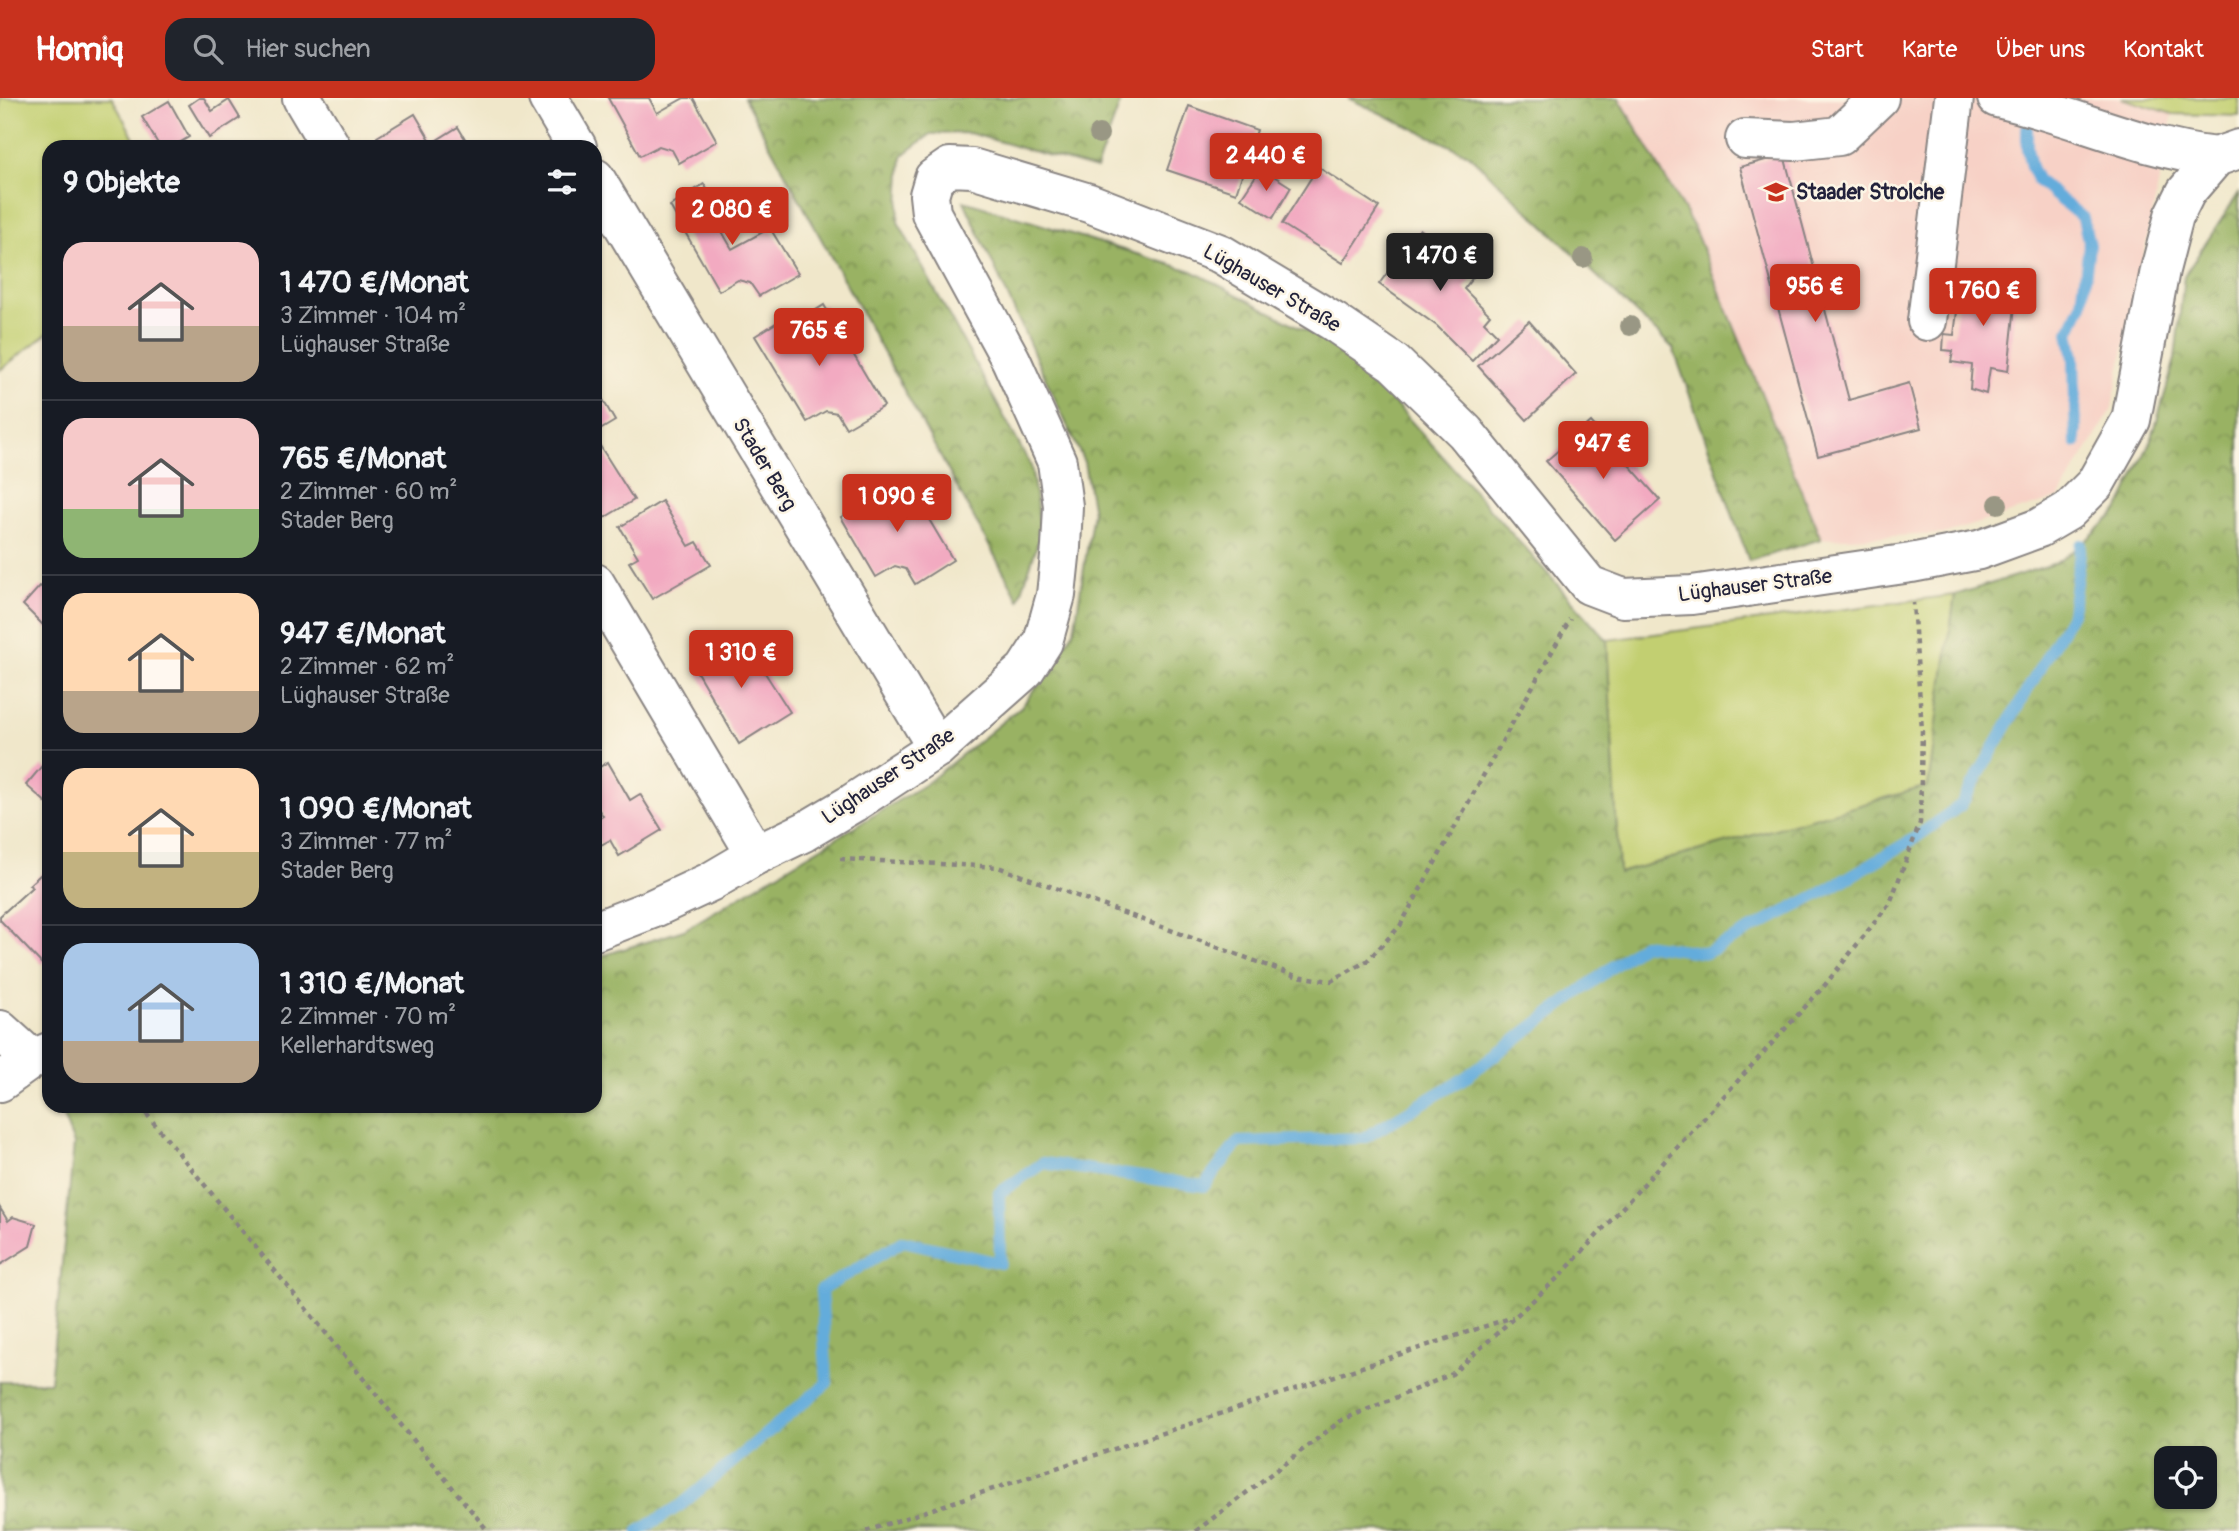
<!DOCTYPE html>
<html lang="de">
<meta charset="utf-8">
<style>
body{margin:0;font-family:Pangolin,sans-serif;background:#20242c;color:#f1f3f6;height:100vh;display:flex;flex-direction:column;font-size:26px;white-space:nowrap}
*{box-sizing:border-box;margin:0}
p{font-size:23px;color:#9ea1a6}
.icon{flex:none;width:38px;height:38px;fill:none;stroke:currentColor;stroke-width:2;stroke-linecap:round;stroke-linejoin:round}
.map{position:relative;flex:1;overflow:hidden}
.side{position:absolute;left:42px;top:42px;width:560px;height:973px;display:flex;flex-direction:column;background:#171b24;border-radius:21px;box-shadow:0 2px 5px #0004}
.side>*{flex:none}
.tools{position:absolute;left:2154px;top:1348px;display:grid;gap:14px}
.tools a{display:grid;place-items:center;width:63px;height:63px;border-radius:14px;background:#171b24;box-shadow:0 2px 5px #0004;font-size:35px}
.price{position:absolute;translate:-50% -60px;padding:0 16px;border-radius:7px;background:#c8321e;color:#fff;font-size:23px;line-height:46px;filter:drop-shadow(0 2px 4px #0008)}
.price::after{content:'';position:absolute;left:50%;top:42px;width:21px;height:16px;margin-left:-10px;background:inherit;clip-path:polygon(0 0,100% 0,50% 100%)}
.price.selected{background:#222;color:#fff}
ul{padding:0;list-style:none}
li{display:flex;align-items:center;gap:21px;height:175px;padding:0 21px}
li+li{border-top:2px solid #363941}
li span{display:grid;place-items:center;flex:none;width:196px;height:140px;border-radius:21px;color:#555}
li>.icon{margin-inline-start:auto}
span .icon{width:84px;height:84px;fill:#fffc;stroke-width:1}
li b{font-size:30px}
h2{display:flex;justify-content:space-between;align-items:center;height:84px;padding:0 21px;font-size:30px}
header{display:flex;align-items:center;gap:42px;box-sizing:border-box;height:98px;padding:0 35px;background:#c8321e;color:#fff}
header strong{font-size:33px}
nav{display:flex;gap:38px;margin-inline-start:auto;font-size:24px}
.search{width:490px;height:63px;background:#20242c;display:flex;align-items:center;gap:18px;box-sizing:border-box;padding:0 24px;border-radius:21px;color:#9ea1a6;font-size:26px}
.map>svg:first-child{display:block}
</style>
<header>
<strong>Homiq</strong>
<div class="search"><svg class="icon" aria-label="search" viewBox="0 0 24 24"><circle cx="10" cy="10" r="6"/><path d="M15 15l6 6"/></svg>Hier suchen</div>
<nav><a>Start</a><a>Karte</a><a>Über uns</a><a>Kontakt</a></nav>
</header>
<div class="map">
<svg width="2239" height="1433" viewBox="0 0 2239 1433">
<defs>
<pattern id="forest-crowns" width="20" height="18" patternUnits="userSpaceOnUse" patternTransform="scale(1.75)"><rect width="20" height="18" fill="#99b263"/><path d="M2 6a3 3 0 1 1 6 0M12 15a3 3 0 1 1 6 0" fill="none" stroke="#7c9053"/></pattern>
</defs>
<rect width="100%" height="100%" fill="#fcf5e5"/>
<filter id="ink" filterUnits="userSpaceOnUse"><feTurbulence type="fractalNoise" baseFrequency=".0143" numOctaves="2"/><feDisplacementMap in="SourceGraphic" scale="14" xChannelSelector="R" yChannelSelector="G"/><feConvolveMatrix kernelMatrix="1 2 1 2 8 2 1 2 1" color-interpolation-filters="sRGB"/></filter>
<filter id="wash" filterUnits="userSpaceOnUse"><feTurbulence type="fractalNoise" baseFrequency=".00686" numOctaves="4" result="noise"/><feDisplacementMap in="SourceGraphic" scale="28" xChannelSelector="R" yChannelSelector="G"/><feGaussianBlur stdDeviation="1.57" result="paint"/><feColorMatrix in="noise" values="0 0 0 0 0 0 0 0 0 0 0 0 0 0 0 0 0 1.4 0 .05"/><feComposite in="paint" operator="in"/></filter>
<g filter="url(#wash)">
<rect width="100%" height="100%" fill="#f0e7ca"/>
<polygon fill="#f7d1c6" points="1619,0 2120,0 2173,16 2111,313 2058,400 1943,436 1821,441 1693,128"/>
<g fill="#c2cf71" stroke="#727856" stroke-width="2">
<polygon points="0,0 112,0 139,49 49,49 49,234 0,272"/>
<polygon points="2121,0 2239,0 2239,18 2173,16"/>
<polygon points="1955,497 1929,688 1619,775 1607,542"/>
</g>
<g fill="url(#forest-crowns)" stroke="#5e6a4f" stroke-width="2" fill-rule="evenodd">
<polygon points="744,0 1122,0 1096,71 969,35 931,36 902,58 898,124 1031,368 1041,435 1019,502"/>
<polygon points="1348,0 1619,0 1693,128 1821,441 1749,463 1673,250 1468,56"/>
<path d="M2239,95V1433H0V1284H50L74,1046L59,1008H595V860L684,832L927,685L1023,607L1074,533L1093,414L1084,364L964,103L1192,173L1351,256L1607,542L1619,775L1928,688L1955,497L2056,465L2081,447L2118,413L2152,340L2175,261L2184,178ZM2166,1360H2205V1398H2166Z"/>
</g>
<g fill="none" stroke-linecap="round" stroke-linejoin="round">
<g stroke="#63acdb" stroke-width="12">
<polyline points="2027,30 2027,50 2031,69 2038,83 2083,120 2089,147 2082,206 2069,234 2074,260 2076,344"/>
<polyline points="639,1433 681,1407 827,1285 821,1192 903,1143 1000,1165 999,1095 1043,1065 1204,1088 1238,1044 1364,1040 1463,981 1643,846 1706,855 1827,792 1915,740 1961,707 2072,515 2081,447"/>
</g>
</g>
<g id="blocks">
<g fill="#f2aac1">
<polygon points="199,0 204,0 212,13 229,2 240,20 209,40 189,7"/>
<polygon points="608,0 649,0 657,15 684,0 693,0 717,43 679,65 672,52 659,48 640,58"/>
<polygon points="169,3 189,39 172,49 160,49 142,19"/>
<polygon points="1189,8 1257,32 1236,95 1167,72"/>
<polygon points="415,16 432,45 458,29 470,49 383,49 377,39"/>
<polygon points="1784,57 1849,302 1909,285 1921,330 1818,358 1740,69"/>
<polygon points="1318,69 1379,109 1343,165 1282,126"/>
<polygon points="1261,70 1291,89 1273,120 1241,100"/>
<polygon points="704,86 720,113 713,118 732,151 770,130 798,176 759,198 750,185 738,182 719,193 670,108"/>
<polygon points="1420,131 1477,174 1464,191 1490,217 1484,224 1497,237 1472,263 1437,228 1379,186"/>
<polygon points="1983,171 2001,174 1998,187 2017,189 2008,273 1990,270 1986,296 1970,291 1972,267 1951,264 1953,253 1943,252 1944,236 1954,237 1961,182 1981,185"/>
<polygon points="824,207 884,308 846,330 837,315 826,313 807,324 755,238 789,217 794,226"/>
<polygon points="1529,223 1576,276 1527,322 1478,268"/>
<polygon points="595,288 615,323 595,335"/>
<polygon points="1591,324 1660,402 1615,442 1546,363"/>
<polygon points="595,340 634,402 604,420 595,405"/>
<polygon points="905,381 953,462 915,486 906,471 895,468 876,479 841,419"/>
<polygon points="662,403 689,448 697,444 711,467 652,501 629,464 638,459 620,429"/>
<polygon points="49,486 49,533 23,507 40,488 44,491"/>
<polygon points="742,539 790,614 739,646 694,569"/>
<polygon points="608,664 630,702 640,696 662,732 619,758 610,742 601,747 595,737 595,723 603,718 595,706 595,672"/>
<polygon points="42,668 49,674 49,707 26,687"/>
<polygon points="49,769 49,859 42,866 0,822 0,818 32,789 29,787"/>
<polygon points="0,1110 8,1123 13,1119 36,1126 30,1148 0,1167"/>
</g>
</g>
</g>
<g filter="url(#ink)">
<use href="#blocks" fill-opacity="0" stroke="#898482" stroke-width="2"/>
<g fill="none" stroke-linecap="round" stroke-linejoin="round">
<g stroke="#898482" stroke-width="42">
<g id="minor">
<polyline points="302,0 331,49"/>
<polyline points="548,0 577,49"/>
<path d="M1997,0C2071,16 2141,51 2216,59"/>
<polyline points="1745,41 1794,43 1839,38 1879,0"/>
<polyline points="595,80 937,650"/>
<polyline points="1927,223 1954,0"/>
<polyline points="595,485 756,757"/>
<polyline points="595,833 652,811 710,784 756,757 804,734 853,705 937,650 1025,572 1043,544 1056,497 1061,449 1063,408 1057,364 1011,262 931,115 929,97 934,80 950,69 972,70 1089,105 1221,156 1334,224 1394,265 1465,334 1589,487 1623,500 1692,497 1911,465 1979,452 2039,430 2068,413 2095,386 2131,322 2160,172 2174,118 2186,94 2216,59 2239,51"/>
<polyline points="0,932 32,961"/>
<polyline points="0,984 32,961 49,954"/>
</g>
</g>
<g stroke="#898482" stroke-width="4.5" stroke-dasharray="5 5" stroke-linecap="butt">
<polyline points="840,761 998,769 1296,878 1331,883 1367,863 1400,828 1570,521"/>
<polyline points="140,1008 488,1433"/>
<polyline points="866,1433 1513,1219"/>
<polyline points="1196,1433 1342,1322 1452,1276 1561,1177 1825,887 1890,805 1920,725 1922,632 1913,505"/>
</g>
<use href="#minor" stroke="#fff" stroke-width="38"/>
</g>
<g fill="#999784">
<circle cx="1099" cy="36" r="10"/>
<circle cx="1583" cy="160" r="10"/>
<circle cx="1630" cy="228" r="10"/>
<circle cx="1998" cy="406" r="10"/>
</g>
</g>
<defs>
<g id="school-bare" transform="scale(1.89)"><path d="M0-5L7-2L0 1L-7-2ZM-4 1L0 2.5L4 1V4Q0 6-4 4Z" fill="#c8321e" stroke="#fcf5e5" stroke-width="2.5" paint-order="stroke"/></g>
</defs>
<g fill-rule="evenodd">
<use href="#school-bare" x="1776" y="94"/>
</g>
<g text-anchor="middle" stroke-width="5" stroke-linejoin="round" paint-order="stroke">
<g font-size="21" font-weight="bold" fill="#22223b" stroke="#fcf5e5" text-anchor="start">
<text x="1796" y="101">Staader Strolche</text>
</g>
<g font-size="21" fill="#22223b" stroke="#fcf5e5">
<text transform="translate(1272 190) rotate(30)" y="7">Lüghauser Straße</text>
<text transform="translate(765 366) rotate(59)" y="7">Stader Berg</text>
<text transform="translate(1755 487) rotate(-7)" y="7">Lüghauser Straße</text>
<text transform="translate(888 678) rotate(-34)" y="7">Lüghauser Straße</text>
</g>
</g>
</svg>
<div class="tools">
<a><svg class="icon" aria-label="locate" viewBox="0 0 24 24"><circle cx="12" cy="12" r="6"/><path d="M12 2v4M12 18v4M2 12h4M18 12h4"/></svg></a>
</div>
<b class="price" style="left:1266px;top:95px">2 440 €</b>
<b class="price" style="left:732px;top:149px">2 080 €</b>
<b class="price selected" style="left:1440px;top:195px">1 470 €</b>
<b class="price" style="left:1815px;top:226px">956 €</b>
<b class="price" style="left:1983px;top:230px">1 760 €</b>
<b class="price" style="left:819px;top:270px">765 €</b>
<b class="price" style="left:1603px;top:383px">947 €</b>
<b class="price" style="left:897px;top:436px">1 090 €</b>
<b class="price" style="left:741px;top:592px">1 310 €</b>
<section class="side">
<h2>9 Objekte<svg class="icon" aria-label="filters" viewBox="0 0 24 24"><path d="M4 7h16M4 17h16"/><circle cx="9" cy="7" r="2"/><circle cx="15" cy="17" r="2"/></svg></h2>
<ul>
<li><span style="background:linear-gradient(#f6c9c9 60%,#b9a48a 0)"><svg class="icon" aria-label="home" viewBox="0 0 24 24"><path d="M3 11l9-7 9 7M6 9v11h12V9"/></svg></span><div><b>1 470 €/Monat</b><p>3 Zimmer · 104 m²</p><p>Lüghauser Straße</p></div></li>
<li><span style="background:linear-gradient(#f6c9c9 65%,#8fb573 0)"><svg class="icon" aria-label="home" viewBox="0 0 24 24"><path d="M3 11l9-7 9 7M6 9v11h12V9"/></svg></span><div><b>765 €/Monat</b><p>2 Zimmer · 60 m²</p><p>Stader Berg</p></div></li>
<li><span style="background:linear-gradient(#ffd9b3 70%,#b9a48a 0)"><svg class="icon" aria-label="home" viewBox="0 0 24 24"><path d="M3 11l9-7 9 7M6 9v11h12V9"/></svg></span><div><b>947 €/Monat</b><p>2 Zimmer · 62 m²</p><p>Lüghauser Straße</p></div></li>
<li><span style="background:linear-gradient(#ffd9b3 60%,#c2b280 0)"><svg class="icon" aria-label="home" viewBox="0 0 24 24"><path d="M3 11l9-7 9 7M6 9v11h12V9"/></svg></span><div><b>1 090 €/Monat</b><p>3 Zimmer · 77 m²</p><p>Stader Berg</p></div></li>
<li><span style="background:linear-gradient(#a9c7e8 70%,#b9a48a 0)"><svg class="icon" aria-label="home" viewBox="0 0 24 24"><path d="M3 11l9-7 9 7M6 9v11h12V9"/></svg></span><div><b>1 310 €/Monat</b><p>2 Zimmer · 70 m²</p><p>Kellerhardtsweg</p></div></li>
</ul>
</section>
</div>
